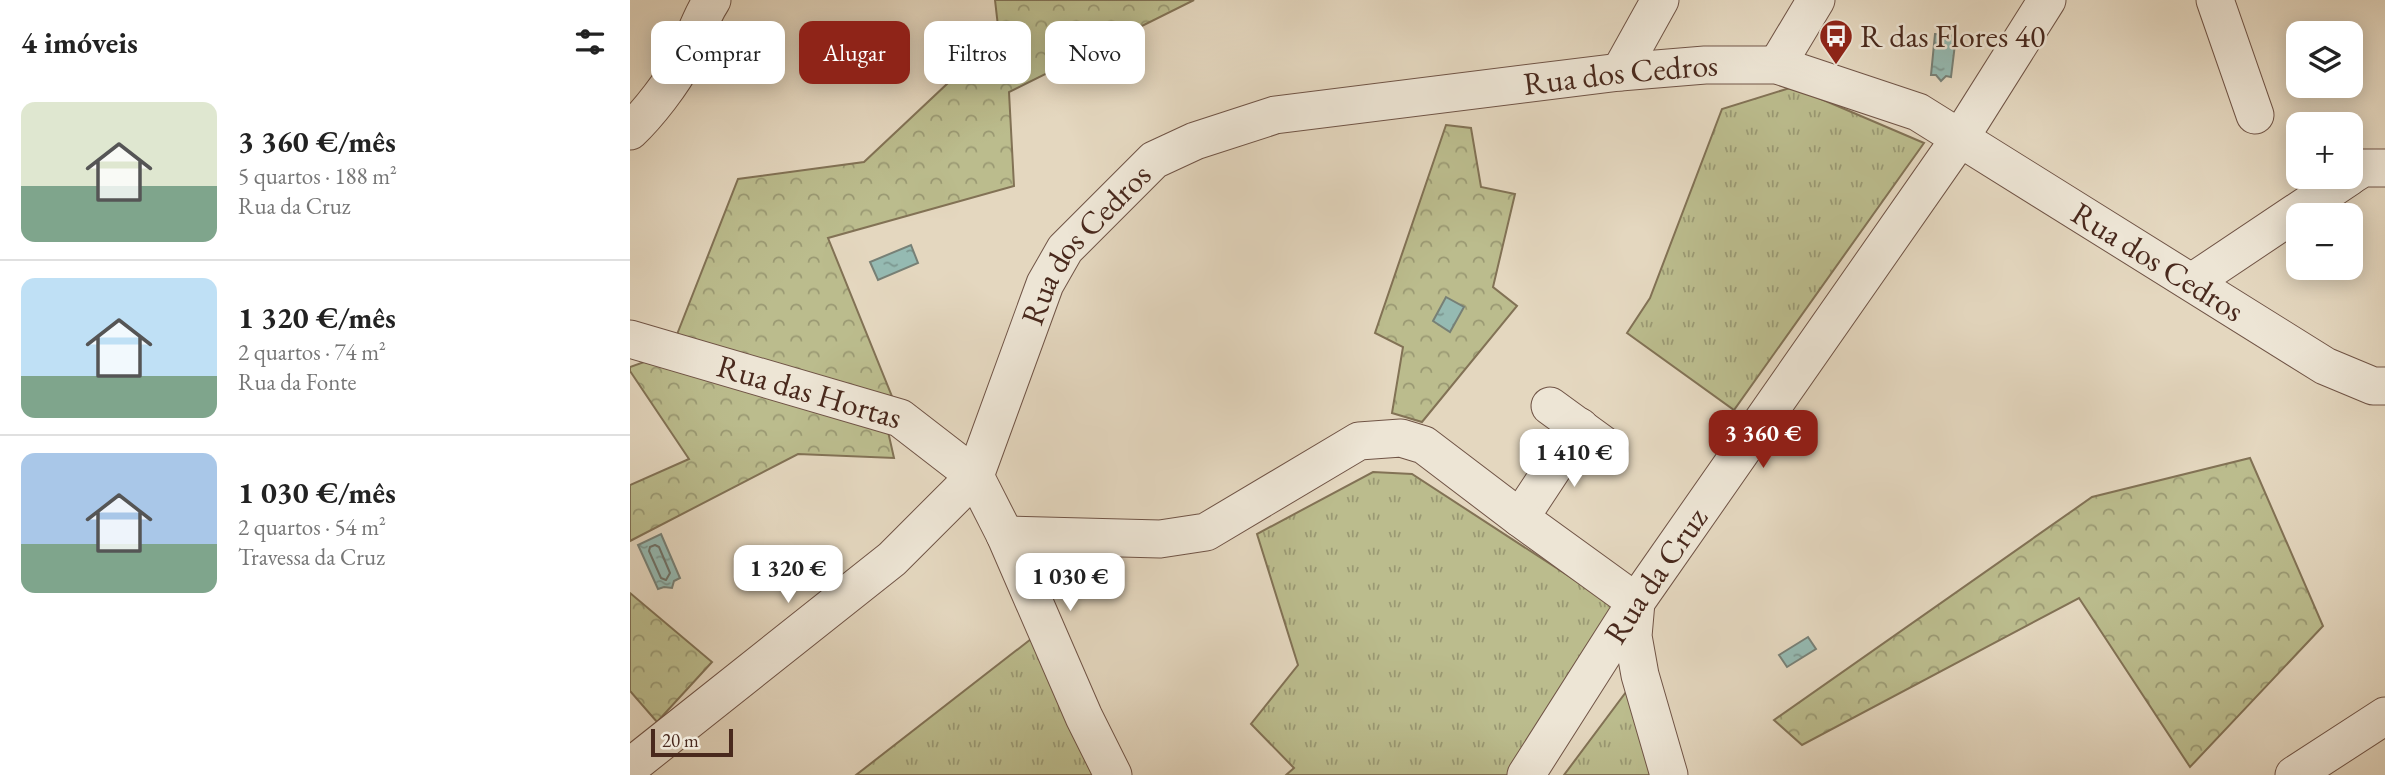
<!DOCTYPE html>
<html lang="pt">
<meta charset="utf-8">
<style>
body{margin:0;font-family:"EB Garamond",serif;background:#f2f2f2;color:#222;height:100vh;display:flex;flex-direction:column;font-size:26px;white-space:nowrap}
*{box-sizing:border-box;margin:0}
p{font-size:23px;color:#767676}
.icon{flex:none;width:38px;height:38px;fill:none;stroke:currentColor;stroke-width:2;stroke-linecap:round;stroke-linejoin:round}
.map{position:relative;flex:1;overflow:hidden}
.sheet{display:flex;flex-direction:column;background:#fff;width:630px}
.sheet>*{flex:none}
.banner{position:absolute;left:21px;top:21px;width:665px;height:63px;display:flex;gap:14px}
.buttons{position:absolute;left:1656px;top:21px;display:grid;gap:14px}
.buttons a{display:grid;place-items:center;width:77px;height:77px;border-radius:14px;background:#fff;box-shadow:0 4px 18px #0003;font-size:35px}
.scale{position:absolute;left:21px;bottom:18px;width:82px;box-sizing:border-box;padding-left:7px;border:4px solid #49291d;border-top:0;font-size:19px;line-height:24px;white-space:nowrap;color:#49291d;-webkit-text-stroke:5px #ede5d5;paint-order:stroke}
.price{position:absolute;translate:-50% -60px;padding:0 16px;border-radius:14px;background:#fff;color:#222;font-size:23px;line-height:46px;filter:drop-shadow(0 2px 4px #0008)}
.price::after{content:'';position:absolute;left:50%;top:42px;width:21px;height:16px;margin-left:-10px;background:inherit;clip-path:polygon(0 0,100% 0,50% 100%)}
.price.selected{background:#8f2418;color:#fff}
ul{padding:0;list-style:none}
li{display:flex;align-items:center;gap:21px;height:175px;padding:0 21px}
li+li{border-top:2px solid #e0e0e0}
li span{display:grid;place-items:center;flex:none;width:196px;height:140px;border-radius:14px;color:#555}
li>.icon{margin-inline-start:auto}
span .icon{width:84px;height:84px;fill:#fffc;stroke-width:1}
li b{font-size:30px}
h2{display:flex;justify-content:space-between;align-items:center;height:84px;padding:0 21px;font-size:30px}
.pill{padding:0 24px;border-radius:14px;background:#fff;box-shadow:0 4px 18px #0003;font-size:24px;line-height:63px}
.pill.selected{background:#8f2418;color:#fff}
main{display:flex;flex:1;min-height:0}
.map>svg:first-child{display:block}
</style>
<main>
<section class="sheet">
<h2>4 imóveis<svg class="icon" aria-label="filters" viewBox="0 0 24 24"><path d="M4 7h16M4 17h16"/><circle cx="9" cy="7" r="2"/><circle cx="15" cy="17" r="2"/></svg></h2>
<ul>
<li><span style="background:linear-gradient(#dfe7d0 60%,#7fa58c 0)"><svg class="icon" aria-label="home" viewBox="0 0 24 24"><path d="M3 11l9-7 9 7M6 9v11h12V9"/></svg></span><div><b>3 360 €/mês</b><p>5 quartos · 188 m²</p><p>Rua da Cruz</p></div></li>
<li><span style="background:linear-gradient(#bfe0f5 70%,#7fa58c 0)"><svg class="icon" aria-label="home" viewBox="0 0 24 24"><path d="M3 11l9-7 9 7M6 9v11h12V9"/></svg></span><div><b>1 320 €/mês</b><p>2 quartos · 74 m²</p><p>Rua da Fonte</p></div></li>
<li><span style="background:linear-gradient(#a9c7e8 65%,#7fa58c 0)"><svg class="icon" aria-label="home" viewBox="0 0 24 24"><path d="M3 11l9-7 9 7M6 9v11h12V9"/></svg></span><div><b>1 030 €/mês</b><p>2 quartos · 54 m²</p><p>Travessa da Cruz</p></div></li>
</ul>
</section>
<div class="map">
<svg width="1755" height="775" viewBox="0 0 1755 775">
<defs>
<pattern id="grass-tufts" width="24" height="20" patternUnits="userSpaceOnUse" patternTransform="scale(1.75)"><rect width="24" height="20" fill="#bbbc8d"/><path d="M3 7l-1-3M5 7V3M7 7l1-3M15 17l-1-3M17 17v-4M19 17l1-3" fill="none" stroke="#9a9973"/></pattern>
<pattern id="forest-crowns" width="20" height="18" patternUnits="userSpaceOnUse" patternTransform="scale(1.75)"><rect width="20" height="18" fill="#bbbc8d"/><path d="M2 6a3 3 0 1 1 6 0M12 15a3 3 0 1 1 6 0" fill="none" stroke="#9a9973"/></pattern>
<pattern id="water-ripples" width="26" height="14" patternUnits="userSpaceOnUse" patternTransform="scale(1.75)"><rect width="26" height="14" fill="#95bab2"/><path d="M2 4q2-2 4 0t4 0M15 11q2-2 4 0t4 0" fill="none" stroke="#7c9790"/></pattern>
</defs>
<rect width="100%" height="100%" fill="#e4d7bf"/>
<filter id="stains"><feTurbulence type="fractalNoise" baseFrequency=".00286" numOctaves="4"/><feColorMatrix values="0 0 0 0 .2 0 0 0 0 .09 0 0 0 0 .02 0 0 0 .5 -.17"/></filter>
<radialGradient id="worn" r=".72"><stop offset=".6" stop-color="#630" stop-opacity="0"/><stop offset="1" stop-color="#630" stop-opacity=".3"/></radialGradient>
<g fill="url(#grass-tufts)" stroke="#827255" stroke-width="2">
<polygon points="1163,87 1294,143 1104,410 997,333 1020,298 1092,109"/>
<polygon points="743,472 782,474 994,612 879,775 656,775 664,768 621,724 668,665 627,534"/>
<polygon points="401,639 465,775 226,775"/>
<polygon points="1002,684 1026,775 934,775"/>
</g>
<g fill="url(#forest-crowns)" stroke="#827255" stroke-width="2">
<polygon points="365,0 564,0 379,92 384,186 198,238 263,399 46,337 108,179 234,162 369,35"/>
<polygon points="816,125 841,128 851,187 885,194 863,287 887,306 792,422 762,413 773,347 745,333"/>
<polygon points="28,357 257,427 264,458 168,454 0,541 0,485 59,459 0,371 0,367"/>
<polygon points="1620,458 1693,626 1560,767 1449,598 1172,745 1144,720 1462,497"/>
<polygon points="0,593 82,662 27,722 0,691"/>
</g>
<g fill="url(#water-ripples)" stroke="#778076" stroke-width="2">
<polygon points="1305,34 1326,36 1321,77 1316,76 1311,81 1306,75 1301,75"/>
<polygon points="281,245 288,263 248,280 240,262"/>
<polygon points="816,297 834,307 820,332 803,321"/>
<polygon points="31,534 50,578 44,581 42,588 34,587 28,589 8,545"/>
<polygon points="1178,637 1186,649 1157,667 1149,655"/>
</g>
<g fill="none" stroke-linecap="round" stroke-linejoin="round">
<polygon stroke="#6f7268" stroke-width="2" points="25,545 29,547 40,573 36,580 31,578 19,551 20,547"/>
<g stroke="#705446" stroke-width="39">
<g id="minor">
<polyline points="1585,0 1625,115"/>
<polyline points="1147,65 1186,0"/>
<polyline points="990,72 1030,0"/>
<path d="M0,131C18,114 43,82 54,60C64,39 69,20 82,0"/>
<polyline points="1720,176 1733,168 1755,168"/>
<polyline points="1562,282 1719,177"/>
<path id="s1" d="M0,339L270,418L345,476L375,535L454,717L483,775"/>
<polyline points="920,406 979,449"/>
<polyline points="890,518 950,427"/>
<polyline points="375,535 530,539 576,532 729,441 771,438 794,445 890,518 1006,602 1003,636 1010,675 1039,775"/>
<path id="s2" d="M0,767L262,559L345,476L415,284L435,249L524,160L565,141L645,115L990,72L1075,65H1147L1288,112L1695,366L1743,386H1755"/>
<path id="s3" d="M896,775L1006,602L1330,138L1417,0"/>
<polyline points="1664,775 1755,716"/>
</g>
</g>
<use href="#minor" stroke="#ede5d5" stroke-width="37"/>
</g>
<defs>
<g id="bus-pin" transform="scale(1.75)"><path d="M0 17L-7.5 6A9.5 9.5 0 1 1 7.5 6Z" fill="#8f2418" stroke="#ede5d5"/><path d="M-5-6H5V4H4V6H2V4H-2V6H-4V4H-5ZM-3.5-4V0h7V-4ZM-3.5 1.2v1.5H-2V1.2ZM2 1.2v1.5H3.5V1.2Z" fill="#fff"/></g>
</defs>
<g fill-rule="evenodd">
<use href="#bus-pin" x="1206" y="36"/>
</g>
<g text-anchor="middle" stroke-width="5" stroke-linejoin="round" paint-order="stroke">
<g font-size="32" fill="#49291d" stroke="#ede5d5" text-anchor="start">
<text x="1230" y="47">R das Flores 40</text>
</g>
<g font-size="32" fill="#49291d" stroke="#ede5d5">
<text dy="11" stroke="none"><textPath href="#s2" startOffset="1300">Rua dos Cedros</textPath></text>
<text dy="11" stroke="none"><textPath href="#s2" startOffset="712">Rua dos Cedros</textPath></text>
<text dy="11" stroke="none"><textPath href="#s2" startOffset="1888">Rua dos Cedros</textPath></text>
<text dy="11" stroke="none"><textPath href="#s1" startOffset="187">Rua das Hortas</textPath></text>
<text dy="11" stroke="none"><textPath href="#s3" startOffset="238">Rua da Cruz</textPath></text>
</g>
</g>
<rect width="100%" height="100%" filter="url(#stains)"/>
<rect width="100%" height="100%" fill="url(#worn)"/>
</svg>
<div class="buttons">
<a><svg class="icon" aria-label="layers" viewBox="0 0 24 24"><path d="M12 4l9 5-9 5-9-5zM3 14l9 5 9-5"/></svg></a>
<a>+</a>
<a>−</a>
</div>
<div class="scale">20 m</div>
<b class="price selected" style="left:1133px;top:470px">3 360 €</b>
<b class="price" style="left:944px;top:489px">1 410 €</b>
<b class="price" style="left:158px;top:605px">1 320 €</b>
<b class="price" style="left:440px;top:613px">1 030 €</b>
<div class="banner">
<a class="pill">Comprar</a>
<a class="pill selected">Alugar</a>
<a class="pill">Filtros</a>
<a class="pill">Novo</a>
</div>
</div>
</main>
